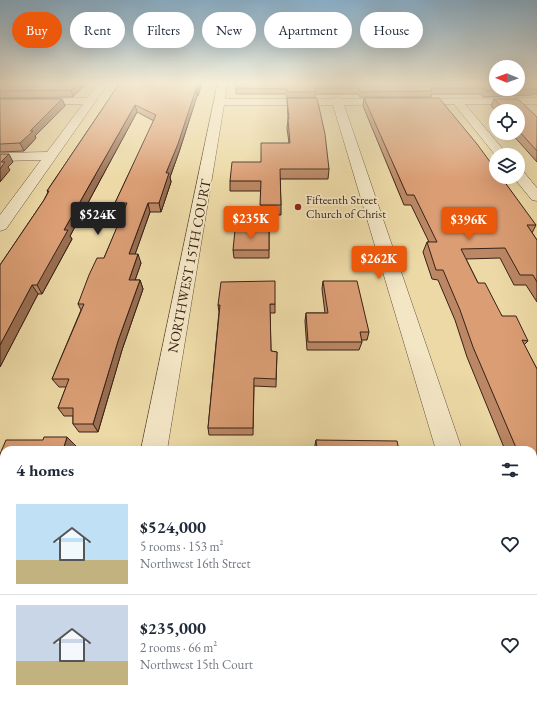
<!DOCTYPE html>
<meta charset="utf-8">
<style>
body{margin:0;font-family:"EB Garamond",serif;background:#f6f6f7;color:#1f2937;height:100vh;display:flex;flex-direction:column;font-size:15px;white-space:nowrap}
*{box-sizing:border-box;margin:0}
p{font-size:13px;color:#747a83}
.icon{flex:none;width:22px;height:22px;fill:none;stroke:currentColor;stroke-width:2;stroke-linecap:round;stroke-linejoin:round}
.map{position:relative;flex:1;overflow:hidden}
.side{position:absolute;left:0px;top:446px;width:537px;height:256px;display:flex;flex-direction:column;background:#fff;border-radius:12px 12px 0 0;box-shadow:0 4px 16px #0002}
.side>*{flex:none}
.guide{position:absolute;left:12px;top:12px;width:513px;height:36px;display:flex;gap:8px}
.needle{width:26px;rotate:271deg}
.controls{position:absolute;left:489px;top:60px;display:grid;gap:8px}
.controls a{display:grid;place-items:center;width:36px;height:36px;border-radius:50%;background:#fff;box-shadow:0 4px 16px #0002;font-size:20px}
.price{position:absolute;translate:-50% -34px;padding:0 9px;border-radius:4px;background:#ea580c;color:#fff;font-size:13px;line-height:26px;filter:drop-shadow(0 1px 2px #0008)}
.price::after{content:'';position:absolute;left:50%;top:24px;width:12px;height:9px;margin-left:-6px;background:inherit;clip-path:polygon(0 0,100% 0,50% 100%)}
.price.active{background:#222;color:#fff}
ul{padding:0;list-style:none}
li{display:flex;align-items:center;gap:12px;height:100px;padding:0 16px}
li+li{border-top:1px solid #e0e1e3}
li span{display:grid;place-items:center;flex:none;width:112px;height:80px;border-radius:0px;color:#555}
li>.icon{margin-inline-start:auto}
span .icon{width:48px;height:48px;fill:#fffc;stroke-width:1}
li b{font-size:17px}
h2{display:flex;justify-content:space-between;align-items:center;height:48px;padding:0 16px;font-size:17px}
.pill{padding:0 14px;border-radius:18px;background:#fff;box-shadow:0 4px 16px #0002;font-size:14px;line-height:36px}
.pill.active{background:#ea580c;color:#fff}
.map>svg:first-child{display:block}
</style>
<div class="map">
<svg width="537" height="702" viewBox="0 0 537 702">
<rect width="100%" height="100%" fill="#ecd9a6"/>
<filter id="stains"><feTurbulence type="fractalNoise" baseFrequency=".005" numOctaves="4"/><feColorMatrix values="0 0 0 0 .2 0 0 0 0 .09 0 0 0 0 .02 0 0 0 .5 -.17"/></filter>
<radialGradient id="worn" r=".72"><stop offset=".6" stop-color="#630" stop-opacity="0"/><stop offset="1" stop-color="#630" stop-opacity=".3"/></radialGradient>
<g fill="none" stroke-linecap="round" stroke-linejoin="round">
<g stroke="#66503b" stroke-width="1">
<g id="minor">
<polygon points="99,82 109,82 6,229 0,231 0,215 41,160 0,161 0,153 47,152 83,104 0,105 0,99 87,98"/>
<polygon points="218,82 228,82 225,99 333,99 337,97 341,99 537,98 537,104 465,104 508,155 496,156 454,104 344,105 462,450 436,450 333,105 224,105 167,450 141,450"/>
<polygon points="518,170 523,171 537,188 537,201 532,200 513,177 518,177"/>
<polygon points="533,682 537,683 537,702 512,702 511,698 533,698"/>
<polygon points="88,698 124,698 123,702 87,702"/>
</g>
</g>
<use href="#minor" fill="#f3e6c5" fill-rule="evenodd"/>
</g>
<g fill="#bb8764" stroke="#392217">
<polygon points="0,82 86,82 86,83 73,97 0,98"/>
<polygon points="202,82 198,96 197,96 179,152 170,177 171,182 161,212 150,212 135,254 141,263 135,280 140,280 143,289 122,350 98,432 79,432 73,424 73,416 64,416 58,408 66,387 59,387 52,379 81,310 78,304 104,258 124,212 118,212 115,203 154,121 137,112 70,236 72,239 42,294 38,294 0,367 0,265 44,200 48,192 47,191 113,93 118,85 117,83"/>
<polygon points="537,82 537,94 532,94 532,95 483,97 481,94 432,94 431,97 360,97 358,94 315,94 315,98 287,98 286,94 236,94 236,88"/>
<polygon points="287,98 329,169 328,179 280,179 281,205 281,215 261,215 261,191 230,191 230,181 261,162 289,143 287,128 288,119"/>
<polygon points="364,98 536,225 532,233 537,240 537,302 526,285 514,285 500,258 466,259 478,283 502,316 528,341 524,345 537,369 537,523 533,512 533,450 505,450 467,357 455,320 438,280 432,279 423,252 427,242 429,242 411,205 404,205 363,106"/>
<polygon points="0,99 62,99 65,106 35,136 36,138 24,151 0,152"/>
<polygon points="494,99 537,117 537,162 511,133 518,133 518,111 496,111 491,106"/>
<polygon points="269,230 269,258 234,258 233,250"/>
<polygon points="323,281 369,332 367,340 361,340 362,342 359,350 307,350 305,321 306,313 325,313 322,289"/>
<polygon points="275,304 275,313 270,313 271,351 277,352 276,387 254,386 253,435 209,435 208,428 219,312 218,305"/>
<polygon points="316,440 399,450 314,450"/>
<polygon points="327,698 441,698 442,702 328,702"/>
</g>
<g fill="#996e51" stroke="#392217">
<polygon points="79,82 86,82 86,83 73,97 71,90"/>
<polygon points="199,82 202,82 198,96 197,89"/>
<polygon points="196,89 197,96 179,152 170,177 171,182 161,212 159,203 166,173"/>
<polygon points="62,99 65,106 35,136 36,138 24,151 20,143 30,131"/>
<polygon points="135,105 137,112 70,236 72,239 42,294 37,285 64,230"/>
<polygon points="9,154 13,162 8,167 10,170 0,182 0,169 1,162"/>
<polygon points="148,203 150,212 132,263 129,254"/>
<polygon points="138,254 141,263 132,289 129,280"/>
<polygon points="140,280 143,289 122,350 98,432 93,424 118,341"/>
<polygon points="32,285 38,294 0,367 0,345"/>
<polygon points="67,437 76,446 75,450 63,450"/>
</g>
<g fill="#da9d74" stroke="#392217">
<polygon points="0,82 79,82 71,90 0,91"/>
<polygon points="118,82 199,82 197,89 196,89 178,144 166,173 169,173 159,203 148,203 129,254 138,254 129,280 140,280 118,341 93,424 73,424 73,408 58,408 69,379 52,379 84,304 78,304 89,275 97,258 104,258 127,203 115,203 156,115 135,105 64,230 68,230 37,285 32,285 0,345 0,265 44,200 49,191 47,191 113,93 119,83 117,83"/>
<polygon points="237,82 496,82 496,89 518,89 518,82 537,82 537,89 534,89 535,89 485,91 483,88 430,88 432,91 360,92 359,88 315,88 315,92 287,92 287,89 236,88"/>
<polygon points="287,98 317,98 325,134 329,169 280,169 281,205 260,205 261,181 230,181 232,162 261,162 261,143 290,143 288,119 289,119"/>
<polygon points="364,98 439,98 477,144 496,170 496,177 501,177 536,225 527,225 537,240 537,282 533,275 520,275 505,248 461,249 478,283 485,283 502,316 516,316 528,341 522,340 537,369 537,493 535,493 533,488 533,450 517,450 473,347 460,310 443,270 436,270 427,242 437,242 414,195 407,195"/>
<polygon points="0,99 62,99 30,131 33,131 20,143 0,144"/>
<polygon points="494,99 518,99 537,117 537,151 518,130 518,111 506,111"/>
<polygon points="0,154 9,154 1,162 5,162 0,169"/>
<polygon points="235,230 269,230 269,250 233,250"/>
<polygon points="275,281 275,304 270,304 271,351 277,352 276,379 254,378 253,428 208,428 220,305 218,305 221,282"/>
<polygon points="323,281 357,281 369,332 360,332 362,342 308,342 306,313 328,313"/>
<polygon points="44,437 67,437 63,450 4,450 4,649 0,649 0,454 6,440 43,440"/>
<polygon points="316,440 397,441 399,450 317,450"/>
<rect x="185" y="698" width="93" height="4"/>
<polygon points="331,698 441,698 442,702 331,702"/>
</g>
<linearGradient id="sky" x2="0" y2="1"><stop stop-color="#8ab5d3"/><stop offset="0.46" stop-color="#f6eed7"/><stop offset="1" stop-color="#f6eed7" stop-opacity="0"/></linearGradient>
<rect width="537" height="180" fill="url(#sky)"/>
<circle fill="#8f2418" stroke="#f3e6c5" stroke-width="1.5" cx="298" cy="207" r="4"/>
<g text-anchor="middle" stroke-width="3.5" stroke-linejoin="round" paint-order="stroke">
<g font-size="12" fill="#392217" stroke="#f3e6c5" text-anchor="start">
<text x="306" y="204">Fifteenth Street<tspan x="306" dy="14">Church of Christ</tspan></text>
</g>
<g font-size="14" fill="#392217" stroke="#f3e6c5">
<text transform="translate(189 266) rotate(-79)" y="5">NORTHWEST 15TH COURT</text>
</g>
</g>
<rect width="100%" height="100%" filter="url(#stains)"/>
<rect width="100%" height="100%" fill="url(#worn)"/>
</svg>
<div class="controls">
<a><svg class="needle" viewBox="-14 -14 28 28"><path d="M0-13l5 13h-10z" fill="#e53935"/><path d="M0 13l5-13h-10z" fill="#747a83"/></svg></a>
<a><svg class="icon" aria-label="locate" viewBox="0 0 24 24"><circle cx="12" cy="12" r="6"/><path d="M12 2v4M12 18v4M2 12h4M18 12h4"/></svg></a>
<a><svg class="icon" aria-label="layers" viewBox="0 0 24 24"><path d="M12 4l9 5-9 5-9-5zM3 14l9 5 9-5"/></svg></a>
</div>
<b class="price active" style="left:98px;top:236px">$524K</b>
<b class="price" style="left:251px;top:240px">$235K</b>
<b class="price" style="left:469px;top:241px">$396K</b>
<b class="price" style="left:379px;top:280px">$262K</b>
<div class="guide">
<a class="pill active">Buy</a>
<a class="pill">Rent</a>
<a class="pill">Filters</a>
<a class="pill">New</a>
<a class="pill">Apartment</a>
<a class="pill">House</a>
</div>
<section class="side">
<h2>4 homes<svg class="icon" aria-label="filters" viewBox="0 0 24 24"><path d="M4 7h16M4 17h16"/><circle cx="9" cy="7" r="2"/><circle cx="15" cy="17" r="2"/></svg></h2>
<ul>
<li><span style="background:linear-gradient(#bfe0f5 70%,#c2b280 0)"><svg class="icon" aria-label="home" viewBox="0 0 24 24"><path d="M3 11l9-7 9 7M6 9v11h12V9"/></svg></span><div><b>$524,000</b><p>5 rooms · 153 m²</p><p>Northwest 16th Street</p></div><svg class="icon" aria-label="heart" viewBox="0 0 24 24"><path d="M12 20l-8-8c-3-5 5-10 8-4 3-6 11-1 8 4z"/></svg></li>
<li><span style="background:linear-gradient(#c9d6e8 70%,#c2b280 0)"><svg class="icon" aria-label="home" viewBox="0 0 24 24"><path d="M3 11l9-7 9 7M6 9v11h12V9"/></svg></span><div><b>$235,000</b><p>2 rooms · 66 m²</p><p>Northwest 15th Court</p></div><svg class="icon" aria-label="heart" viewBox="0 0 24 24"><path d="M12 20l-8-8c-3-5 5-10 8-4 3-6 11-1 8 4z"/></svg></li>
</ul>
</section>
</div>
